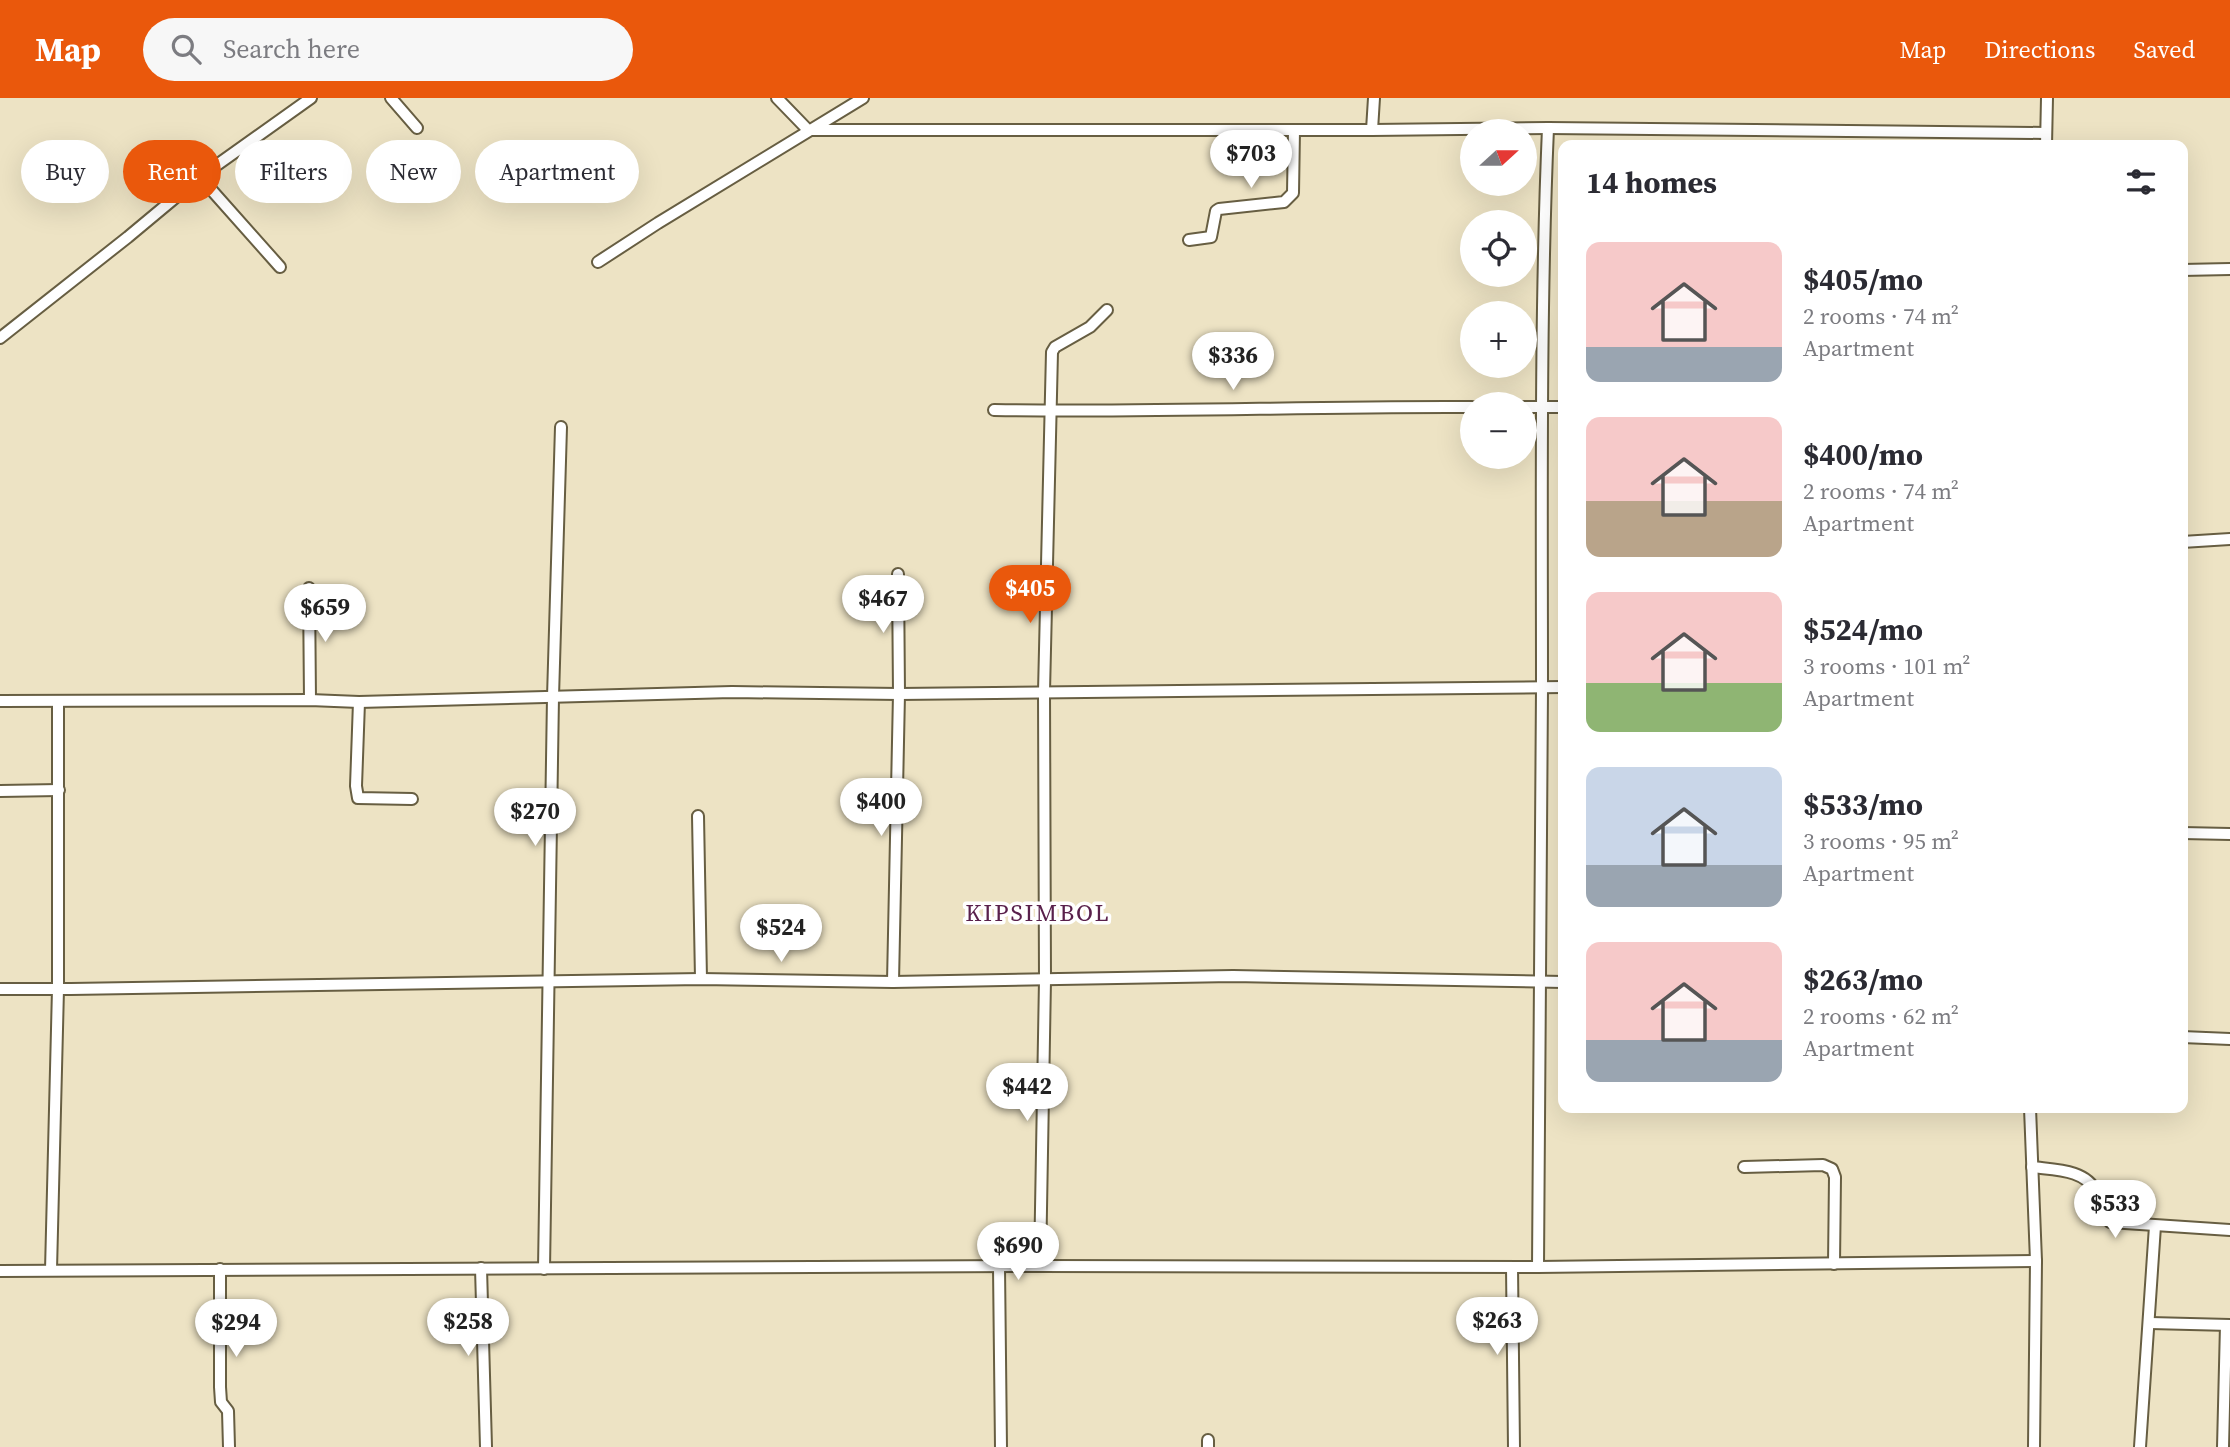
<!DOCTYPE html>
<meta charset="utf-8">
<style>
body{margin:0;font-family:"Source Serif 4",serif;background:#f7f7f7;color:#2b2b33;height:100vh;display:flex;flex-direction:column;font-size:26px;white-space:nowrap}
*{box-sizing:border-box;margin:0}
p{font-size:23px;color:#7c7c81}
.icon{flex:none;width:38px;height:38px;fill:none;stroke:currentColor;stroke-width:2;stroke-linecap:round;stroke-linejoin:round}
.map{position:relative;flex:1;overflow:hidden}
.details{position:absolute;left:1558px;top:42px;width:630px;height:973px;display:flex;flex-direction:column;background:#fff;border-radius:14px;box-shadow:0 7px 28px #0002}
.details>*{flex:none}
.banner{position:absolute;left:21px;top:42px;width:665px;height:63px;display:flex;gap:14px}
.needle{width:46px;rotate:69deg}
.controls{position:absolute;left:1460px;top:21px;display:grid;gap:14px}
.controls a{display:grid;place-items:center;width:77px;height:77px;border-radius:50%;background:#fff;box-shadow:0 7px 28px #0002;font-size:35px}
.price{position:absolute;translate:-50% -60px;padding:0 16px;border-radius:24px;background:#fff;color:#222;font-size:23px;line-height:46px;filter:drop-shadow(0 2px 4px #0008)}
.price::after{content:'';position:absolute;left:50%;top:42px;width:21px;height:16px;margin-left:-10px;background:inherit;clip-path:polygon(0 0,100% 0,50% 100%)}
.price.on{background:#ea580c;color:#fff}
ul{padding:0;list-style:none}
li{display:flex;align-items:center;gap:21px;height:175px;padding:0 28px}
li span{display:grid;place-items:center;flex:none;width:196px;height:140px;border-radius:14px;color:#555}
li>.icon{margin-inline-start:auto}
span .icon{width:84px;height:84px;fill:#fffc;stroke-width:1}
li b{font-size:30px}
h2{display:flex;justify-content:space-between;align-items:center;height:84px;padding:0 28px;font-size:30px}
.pill{padding:0 24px;border-radius:32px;background:#fff;box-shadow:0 7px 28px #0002;font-size:24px;line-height:63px}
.pill.on{background:#ea580c;color:#fff}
header{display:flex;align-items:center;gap:42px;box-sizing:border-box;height:98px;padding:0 35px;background:#ea580c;color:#fff}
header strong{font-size:33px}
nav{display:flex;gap:38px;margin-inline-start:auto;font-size:24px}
.search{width:490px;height:63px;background:#f7f7f7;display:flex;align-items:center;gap:18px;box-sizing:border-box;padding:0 24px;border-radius:38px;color:#7c7c81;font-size:26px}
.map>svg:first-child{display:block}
</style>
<header>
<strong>Map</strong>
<div class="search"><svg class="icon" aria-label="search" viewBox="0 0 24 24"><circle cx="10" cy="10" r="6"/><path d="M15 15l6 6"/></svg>Search here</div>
<nav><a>Map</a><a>Directions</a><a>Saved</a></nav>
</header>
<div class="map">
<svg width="2230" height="1349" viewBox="0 0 2230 1349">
<rect width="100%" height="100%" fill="#ede3c4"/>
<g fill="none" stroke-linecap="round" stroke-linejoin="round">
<g stroke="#675e42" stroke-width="14">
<g id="minor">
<polyline points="391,0 417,30"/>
<polyline points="777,0 808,32 1372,32 1548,30 2046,35"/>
<polyline points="1372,32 1374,0"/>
<polyline points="2046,47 2047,0"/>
<polyline points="200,79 280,169"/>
<polyline points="1189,142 1211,139 1216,113 1219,111 1284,104 1293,95 1294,32"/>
<polyline points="598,164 658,125 863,0"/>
<polyline points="2182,172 2230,171"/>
<polyline points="0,240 128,139 200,79 311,0"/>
<polyline points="1524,309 1563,309"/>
<path d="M994,312C1153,315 1313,308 1472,309"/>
<polyline points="2182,444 2230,441"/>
<polyline points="309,490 310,602"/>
<polyline points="0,603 310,602 359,604 732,594 899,596 1563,589"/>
<polyline points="359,604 356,688 358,700 412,701"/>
<polyline points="0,693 59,692"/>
<polyline points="698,718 701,881"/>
<polyline points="2182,735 2230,736"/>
<polyline points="893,884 899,596 898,476"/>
<polyline points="0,891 71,891 701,881 893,884 1233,878 1563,884"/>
<polyline points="2182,939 2230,941"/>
<polyline points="2030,1010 2036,1163 2034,1349"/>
<polyline points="1744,1069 1823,1067 1832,1071 1835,1079 1834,1166"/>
<path d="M2032,1069C2054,1072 2086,1071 2096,1094C2101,1105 2100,1116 2110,1124L2230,1132"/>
<polyline points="1040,1168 1045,882 1044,594 1052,254 1055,249 1090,229 1107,212"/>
<polyline points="999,1169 1001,1349"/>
<polyline points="1512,1169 1514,1349"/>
<path d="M1538,1169C1541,977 1542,784 1542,591C1542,404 1540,217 1548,30"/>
<polyline points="481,1170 486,1349"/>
<polyline points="220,1171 220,1289 221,1304 228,1313 229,1349"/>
<polyline points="544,1171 553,599 561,329"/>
<polyline points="51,1172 58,891 58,603"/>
<polyline points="0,1173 1040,1168 1538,1169 2036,1163"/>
<polyline points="2150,1225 2230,1227"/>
<polyline points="1208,1342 1208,1349"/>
<polyline points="2140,1349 2155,1128"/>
<polyline points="2223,1349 2226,1227"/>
</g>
</g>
<use href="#minor" stroke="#fff" stroke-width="10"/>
</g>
<g text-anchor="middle" stroke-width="7" stroke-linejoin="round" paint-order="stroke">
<g font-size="24" letter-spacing="2" fill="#59204b" stroke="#fff">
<text x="1038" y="823">KIPSIMBOL</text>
</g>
</g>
</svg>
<div class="controls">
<a><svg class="needle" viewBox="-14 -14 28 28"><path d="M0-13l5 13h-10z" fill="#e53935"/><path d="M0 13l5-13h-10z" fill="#7c7c81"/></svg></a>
<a><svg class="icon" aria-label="locate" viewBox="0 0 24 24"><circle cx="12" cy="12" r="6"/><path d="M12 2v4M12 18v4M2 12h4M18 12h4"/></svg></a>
<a>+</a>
<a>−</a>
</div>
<b class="price" style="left:1251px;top:92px">$703</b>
<b class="price" style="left:1233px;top:294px">$336</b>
<b class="price on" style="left:1030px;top:527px">$405</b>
<b class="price" style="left:883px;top:537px">$467</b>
<b class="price" style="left:325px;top:546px">$659</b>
<b class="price" style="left:881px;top:740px">$400</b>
<b class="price" style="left:535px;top:750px">$270</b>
<b class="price" style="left:781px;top:866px">$524</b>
<b class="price" style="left:1027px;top:1025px">$442</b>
<b class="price" style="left:2115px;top:1142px">$533</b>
<b class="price" style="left:1018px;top:1184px">$690</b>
<b class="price" style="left:1497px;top:1259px">$263</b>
<b class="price" style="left:468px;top:1260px">$258</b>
<b class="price" style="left:236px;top:1261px">$294</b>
<div class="banner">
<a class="pill">Buy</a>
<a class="pill on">Rent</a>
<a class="pill">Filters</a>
<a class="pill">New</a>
<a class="pill">Apartment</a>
</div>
<section class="details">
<h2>14 homes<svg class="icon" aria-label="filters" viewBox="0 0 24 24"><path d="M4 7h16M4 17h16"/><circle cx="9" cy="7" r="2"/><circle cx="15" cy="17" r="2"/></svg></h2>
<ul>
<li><span style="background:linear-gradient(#f6c9c9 75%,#9aa5b1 0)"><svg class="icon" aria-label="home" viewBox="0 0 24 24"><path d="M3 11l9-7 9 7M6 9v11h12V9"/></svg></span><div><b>$405/mo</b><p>2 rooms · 74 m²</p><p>Apartment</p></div></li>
<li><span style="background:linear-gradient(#f6c9c9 60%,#b9a48a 0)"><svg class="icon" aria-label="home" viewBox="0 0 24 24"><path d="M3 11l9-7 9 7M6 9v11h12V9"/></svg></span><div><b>$400/mo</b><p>2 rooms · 74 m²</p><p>Apartment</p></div></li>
<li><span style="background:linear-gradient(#f6c9c9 65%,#8fb573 0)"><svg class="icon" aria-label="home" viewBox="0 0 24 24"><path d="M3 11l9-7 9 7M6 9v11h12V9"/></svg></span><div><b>$524/mo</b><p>3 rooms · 101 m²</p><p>Apartment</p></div></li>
<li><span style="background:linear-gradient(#c9d6e8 70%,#9aa5b1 0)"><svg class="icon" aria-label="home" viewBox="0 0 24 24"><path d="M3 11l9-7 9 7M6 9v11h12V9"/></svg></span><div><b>$533/mo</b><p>3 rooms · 95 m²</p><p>Apartment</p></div></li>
<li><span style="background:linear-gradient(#f6c9c9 70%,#9aa5b1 0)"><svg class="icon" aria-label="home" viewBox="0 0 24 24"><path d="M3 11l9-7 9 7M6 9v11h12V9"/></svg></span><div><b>$263/mo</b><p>2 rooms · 62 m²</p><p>Apartment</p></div></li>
</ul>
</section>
</div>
